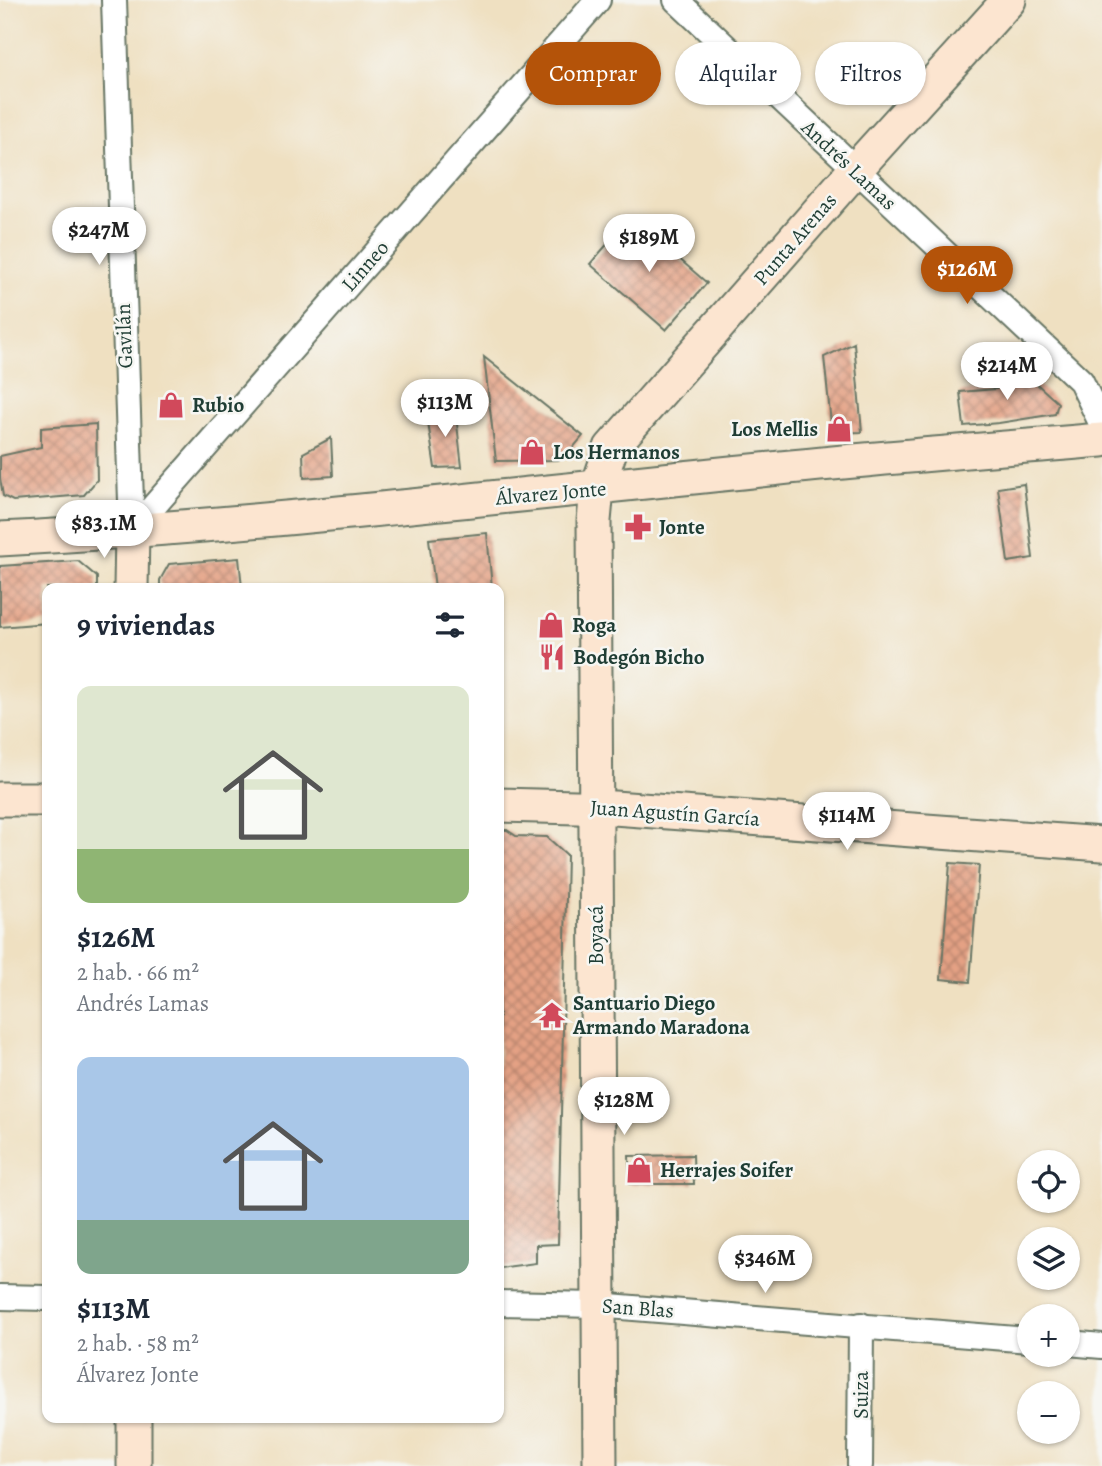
<!DOCTYPE html>
<html lang="es">
<meta charset="utf-8">
<style>
body{margin:0;font-family:Alegreya,serif;background:#f2f2f3;color:#1f2937;height:100vh;display:flex;flex-direction:column;font-size:26px;white-space:nowrap}
*{box-sizing:border-box;margin:0}
p{font-size:23px;color:#747a83}
.icon{flex:none;width:38px;height:38px;fill:none;stroke:currentColor;stroke-width:2;stroke-linecap:round;stroke-linejoin:round}
.map{position:relative;flex:1;overflow:hidden}
.drawer{position:absolute;left:42px;top:583px;width:462px;height:840px;display:flex;flex-direction:column;background:#fff;border-radius:14px;box-shadow:0 2px 5px #0004}
.drawer>*{flex:none}
.hud{position:absolute;left:525px;top:42px;width:471px;height:63px;display:flex;gap:14px}
.tools{position:absolute;left:1017px;top:1150px;display:grid;gap:14px}
.tools a{display:grid;place-items:center;width:63px;height:63px;border-radius:50%;background:#fff;box-shadow:0 2px 5px #0004;font-size:35px}
.price{position:absolute;translate:-50% -60px;padding:0 16px;border-radius:24px;background:#fff;color:#222;font-size:23px;line-height:46px;filter:drop-shadow(0 2px 4px #0008)}
.price::after{content:'';position:absolute;left:50%;top:42px;width:21px;height:16px;margin-left:-10px;background:inherit;clip-path:polygon(0 0,100% 0,50% 100%)}
.price.current{background:#b45309;color:#fff}
ul{padding:0;list-style:none}
li{display:grid;align-content:center;gap:14px;height:371px;padding:0 35px}
li span{display:grid;place-items:center;height:217px;border-radius:14px;color:#555}
li>.icon{margin-inline-start:auto}
span .icon{width:126px;height:126px;fill:#fffc;stroke-width:1}
li b{font-size:30px}
h2{display:flex;justify-content:space-between;align-items:center;height:84px;padding:0 35px;font-size:30px}
.tag{padding:0 24px;border-radius:32px;background:#fff;box-shadow:0 2px 5px #0004;font-size:24px;line-height:63px}
.tag.current{background:#b45309;color:#fff}
.map>svg:first-child{display:block}
</style>
<div class="map">
<svg width="1102" height="1466" viewBox="0 0 1102 1466">
<defs>
<pattern id="building-cross-hatch" width="8" height="8" patternUnits="userSpaceOnUse" patternTransform="scale(1.75)"><rect width="8" height="8" fill="#e4a184"/><path d="M0 0l8 8M0 8l8-8" fill="none" stroke="#b8846d"/></pattern>
</defs>
<rect width="100%" height="100%" fill="#f6f6f2"/>
<filter id="ink" filterUnits="userSpaceOnUse"><feTurbulence type="fractalNoise" baseFrequency=".0143" numOctaves="2"/><feDisplacementMap in="SourceGraphic" scale="14" xChannelSelector="R" yChannelSelector="G"/><feConvolveMatrix kernelMatrix="1 2 1 2 8 2 1 2 1" color-interpolation-filters="sRGB"/></filter>
<filter id="wash" filterUnits="userSpaceOnUse"><feTurbulence type="fractalNoise" baseFrequency=".00686" numOctaves="4" result="noise"/><feDisplacementMap in="SourceGraphic" scale="28" xChannelSelector="R" yChannelSelector="G"/><feGaussianBlur stdDeviation="1.57" result="paint"/><feColorMatrix in="noise" values="0 0 0 0 0 0 0 0 0 0 0 0 0 0 0 0 0 1.4 0 .05"/><feComposite in="paint" operator="in"/></filter>
<g filter="url(#wash)">
<rect width="100%" height="100%" fill="#efe0c1"/>
<g id="blocks">
<g fill="url(#building-cross-hatch)">
<polygon points="631,217 707,283 666,330 590,264"/>
<polygon points="854,343 862,432 832,433 824,357"/>
<polygon points="484,357 583,436 567,455 558,460 496,461"/>
<polygon points="1017,366 1058,403 1055,414 999,423 964,426 960,392 996,389"/>
<polygon points="455,407 462,467 435,468 427,416"/>
<polygon points="96,424 97,480 84,495 13,501 3,496 0,478 0,456 41,447 41,428"/>
<polygon points="331,438 333,476 304,478 303,453"/>
<polygon points="1024,484 1033,558 1008,562 998,488"/>
<polygon points="487,533 492,588 435,588 429,539"/>
<polygon points="239,558 242,588 160,588 160,580 169,564"/>
<polygon points="78,561 97,577 97,588 47,588 47,623 0,627 0,566"/>
<polygon points="499,830 507,830 516,836 547,837 567,855 558,1244 536,1245 536,1263 499,1268"/>
<polygon points="950,863 979,865 970,982 941,979"/>
<polygon points="693,1155 694,1184 630,1184 629,1156"/>
</g>
</g>
</g>
<g filter="url(#ink)">
<use href="#blocks" fill-opacity="0" stroke="#687665" stroke-width="2"/>
<g fill="none" stroke-linecap="round" stroke-linejoin="round">
<g stroke="#687665" stroke-width="28">
<g id="street">
<polyline points="114,0 132,531"/>
<polyline points="676,0 1081,381 1102,425"/>
<polyline points="132,531 598,0"/>
<polyline points="0,1297 47,1298"/>
<polyline points="499,1303 597,1305 1029,1340"/>
<polyline points="1068,1343 1102,1346"/>
<polyline points="860,1466 861,1325"/>
</g>
</g>
<g stroke="#687665" stroke-width="37">
<g id="secondary">
<path d="M0,539C248,526 495,497 742,472C862,459 982,450 1102,440"/>
<polyline points="131,588 132,531"/>
<polyline points="0,799 47,799"/>
<polyline points="499,805 614,808 1102,844"/>
<polyline points="134,1466 134,1418"/>
<polyline points="600,1466 594,521 597,489 611,448 855,170 1009,0"/>
</g>
</g>
<use href="#street" stroke="#fff" stroke-width="24"/>
<use href="#secondary" stroke="#fce5d0" stroke-width="33"/>
</g>
</g>
<defs>
<g id="shop-bare" transform="scale(2.1)"><path d="M-5-2.5h2.3a2.7 3.5 0 0 1 5.4 0H5L5.5 6h-11ZM-1.5-2.5h3a1.5 2.3 0 0 0-3 0Z" fill="#d1495b" stroke="#f6f6f2" stroke-width="2.5" paint-order="stroke"/></g>
<g id="pharmacy-bare" transform="scale(2.1)"><path d="M-2-6h4v4h4v4h-4v4h-4v-4h-4v-4h4Z" fill="#d1495b" stroke="#f6f6f2" stroke-width="2.5" paint-order="stroke"/></g>
<g id="restaurant-bare" transform="scale(2.1)"><path d="M-5-6h1v4h1v-4h1v4h1v-4h1v5L-1.5 .5V6h-2V.5L-5-1ZM5-6V6H3V1.5H1.5Q1.5-4 5-6Z" fill="#d1495b" stroke="#f6f6f2" stroke-width="2.5" paint-order="stroke"/></g>
<g id="temple-bare" transform="scale(2.1)"><path d="M0-6L5-2H3V0L6.5 2.5H4V6H1.5V3h-3V6H-4V2.5H-6.5L-3 0V-2H-5Z" fill="#d1495b" stroke="#f6f6f2" stroke-width="2.5" paint-order="stroke"/></g>
</defs>
<g fill-rule="evenodd">
<use href="#shop-bare" x="171" y="405"/>
<use href="#shop-bare" x="839" y="429"/>
<use href="#shop-bare" x="532" y="452"/>
<use href="#pharmacy-bare" x="638" y="527"/>
<use href="#shop-bare" x="551" y="625"/>
<use href="#restaurant-bare" x="552" y="657"/>
<use href="#temple-bare" x="552" y="1015"/>
<use href="#shop-bare" x="639" y="1170"/>
</g>
<g text-anchor="middle" stroke-width="5" stroke-linejoin="round" paint-order="stroke">
<g font-size="21" fill="#1f3d34" stroke="#f6f6f2">
<text transform="translate(849 165) rotate(43)" y="7">Andrés Lamas</text>
<text transform="translate(795 239) rotate(-49)" y="7">Punta Arenas</text>
<text transform="translate(365 266) rotate(-49)" y="7">Linneo</text>
<text transform="translate(124 336) rotate(-92)" y="7">Gavilán</text>
<text transform="translate(551 493) rotate(-5)" y="7">Álvarez Jonte</text>
<text transform="translate(675 813) rotate(4)" y="7">Juan Agustín García</text>
<text transform="translate(596 935) rotate(-90)" y="7">Boyacá</text>
<text transform="translate(638 1308) rotate(4)" y="7">San Blas</text>
<text transform="translate(861 1395) rotate(-90)" y="7">Suiza</text>
</g>
<g font-size="21" font-weight="bold" fill="#1f3d34" stroke="#f6f6f2" text-anchor="start">
<text x="192" y="412">Rubio</text>
<text x="818" y="436" text-anchor="end">Los Mellis</text>
<text x="553" y="459">Los Hermanos</text>
<text x="659" y="534">Jonte</text>
<text x="572" y="632">Roga</text>
<text x="573" y="664">Bodegón Bicho</text>
<text x="573" y="1010">Santuario Diego<tspan x="573" dy="24">Armando Maradona</tspan></text>
<text x="660" y="1177">Herrajes Soifer</text>
</g>
</g>
</svg>
<div class="tools">
<a><svg class="icon" aria-label="locate" viewBox="0 0 24 24"><circle cx="12" cy="12" r="6"/><path d="M12 2v4M12 18v4M2 12h4M18 12h4"/></svg></a>
<a><svg class="icon" aria-label="layers" viewBox="0 0 24 24"><path d="M12 4l9 5-9 5-9-5zM3 14l9 5 9-5"/></svg></a>
<a>+</a>
<a>−</a>
</div>
<b class="price" style="left:99px;top:267px">$247M</b>
<b class="price" style="left:649px;top:274px">$189M</b>
<b class="price current" style="left:967px;top:306px">$126M</b>
<b class="price" style="left:1007px;top:402px">$214M</b>
<b class="price" style="left:445px;top:439px">$113M</b>
<b class="price" style="left:104px;top:560px">$83.1M</b>
<b class="price" style="left:847px;top:852px">$114M</b>
<b class="price" style="left:624px;top:1137px">$128M</b>
<b class="price" style="left:765px;top:1295px">$346M</b>
<div class="hud">
<a class="tag current">Comprar</a>
<a class="tag">Alquilar</a>
<a class="tag">Filtros</a>
</div>
<section class="drawer">
<h2>9 viviendas<svg class="icon" aria-label="filters" viewBox="0 0 24 24"><path d="M4 7h16M4 17h16"/><circle cx="9" cy="7" r="2"/><circle cx="15" cy="17" r="2"/></svg></h2>
<ul>
<li><span style="background:linear-gradient(#dfe7d0 75%,#8fb573 0)"><svg class="icon" aria-label="home" viewBox="0 0 24 24"><path d="M3 11l9-7 9 7M6 9v11h12V9"/></svg></span><div><b>$126M</b><p>2 hab. · 66 m²</p><p>Andrés Lamas</p></div></li>
<li><span style="background:linear-gradient(#a9c7e8 75%,#7fa58c 0)"><svg class="icon" aria-label="home" viewBox="0 0 24 24"><path d="M3 11l9-7 9 7M6 9v11h12V9"/></svg></span><div><b>$113M</b><p>2 hab. · 58 m²</p><p>Álvarez Jonte</p></div></li>
</ul>
</section>
</div>
